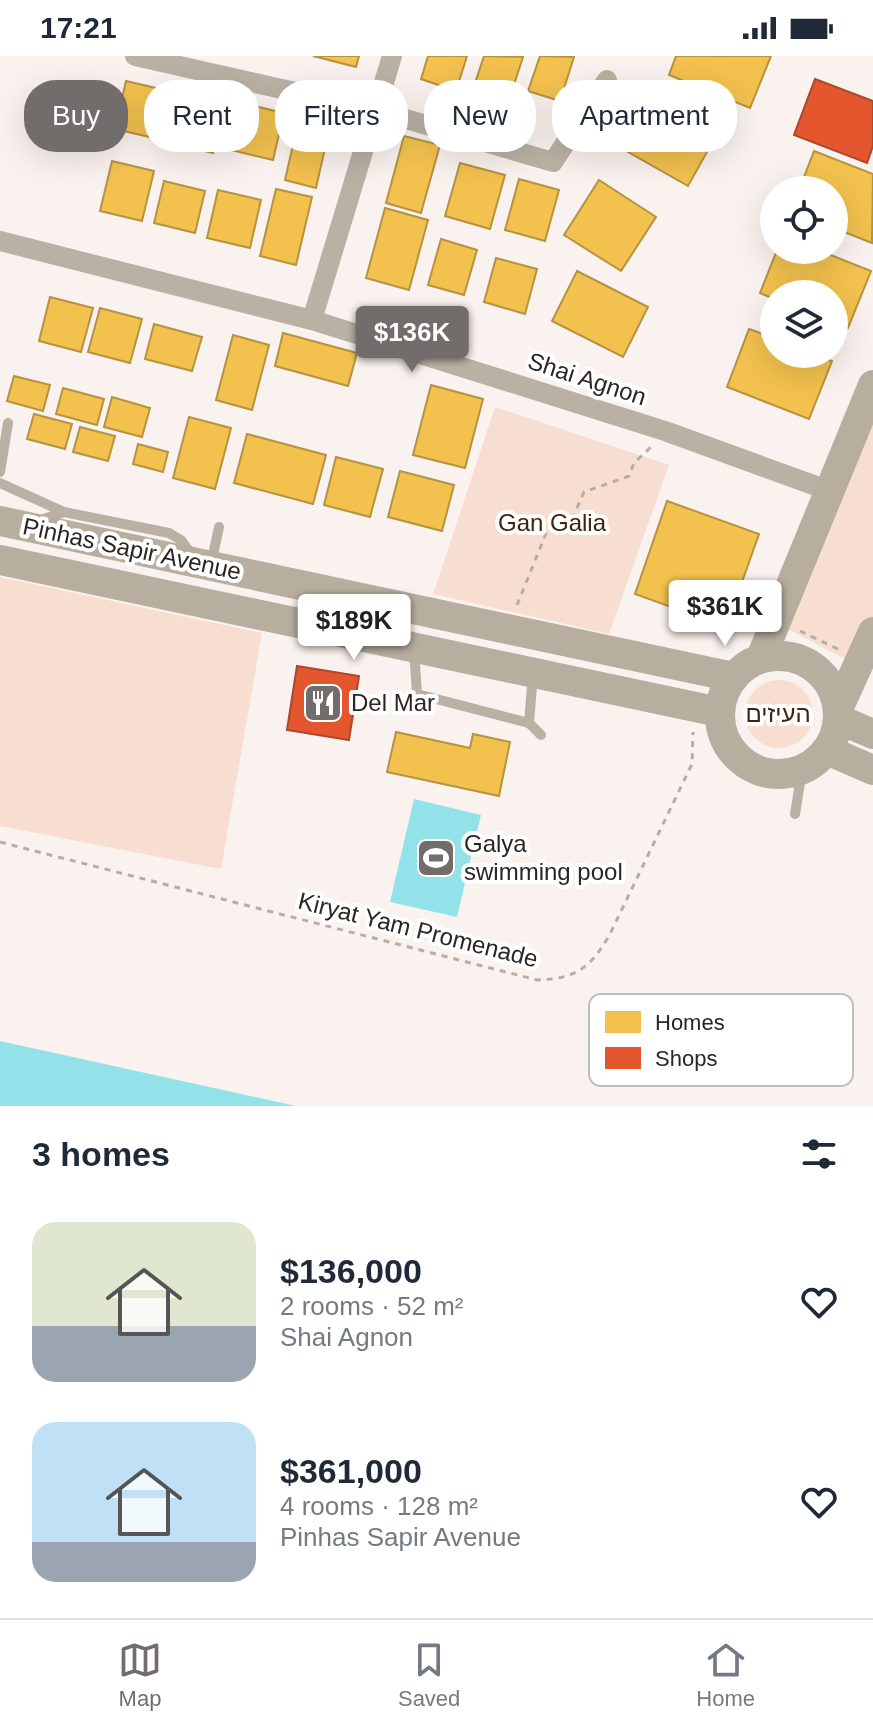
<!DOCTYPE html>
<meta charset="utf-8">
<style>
body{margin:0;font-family:Helvetica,Heebo,sans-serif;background:#f2f2f3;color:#1f2937;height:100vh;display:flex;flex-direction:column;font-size:30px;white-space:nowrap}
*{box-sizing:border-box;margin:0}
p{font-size:26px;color:#747a83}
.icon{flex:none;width:44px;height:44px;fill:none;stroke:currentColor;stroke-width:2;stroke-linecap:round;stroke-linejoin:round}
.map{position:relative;height:1050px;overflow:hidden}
.side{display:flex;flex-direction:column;background:#fff;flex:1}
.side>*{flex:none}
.hud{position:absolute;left:24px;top:24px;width:826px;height:72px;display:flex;gap:16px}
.buttons{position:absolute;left:760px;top:120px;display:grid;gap:16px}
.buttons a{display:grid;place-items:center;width:88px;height:88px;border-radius:50%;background:#fff;box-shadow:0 8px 32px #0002;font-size:40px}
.price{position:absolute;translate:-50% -68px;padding:0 18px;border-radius:8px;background:#fff;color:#222;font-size:26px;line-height:52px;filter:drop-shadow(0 2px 4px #0008)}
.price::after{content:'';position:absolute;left:50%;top:48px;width:24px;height:18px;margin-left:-12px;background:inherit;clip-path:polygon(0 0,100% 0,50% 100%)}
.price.selected{background:#726d6b;color:#fff}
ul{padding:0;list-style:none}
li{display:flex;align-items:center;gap:24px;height:200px;padding:0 32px}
li span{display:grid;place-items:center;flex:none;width:224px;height:160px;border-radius:24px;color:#555}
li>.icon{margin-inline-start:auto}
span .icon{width:96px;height:96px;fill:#fffc;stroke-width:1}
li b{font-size:34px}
h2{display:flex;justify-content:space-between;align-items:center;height:96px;padding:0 32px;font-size:34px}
.tag{padding:0 28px;border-radius:32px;background:#fff;box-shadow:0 8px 32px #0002;font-size:28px;line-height:72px}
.tag.selected{background:#726d6b;color:#fff}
.status{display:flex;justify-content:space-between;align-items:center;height:56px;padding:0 40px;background:#fff;direction:ltr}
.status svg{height:22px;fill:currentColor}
.menu{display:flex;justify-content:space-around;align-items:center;height:112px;border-top:2px solid #e0e1e3;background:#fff;font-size:22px;color:#747a83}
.menu a{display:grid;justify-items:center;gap:4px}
.menu .selected{color:#726d6b}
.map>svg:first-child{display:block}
</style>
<div class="status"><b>17:21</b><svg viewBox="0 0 49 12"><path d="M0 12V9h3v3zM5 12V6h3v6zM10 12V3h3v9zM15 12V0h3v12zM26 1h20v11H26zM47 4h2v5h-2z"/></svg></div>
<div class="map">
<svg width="873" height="1050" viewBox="0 0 873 1050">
<rect width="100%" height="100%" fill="#f9f2ef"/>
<g fill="#f8ded0">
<polygon points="873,348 873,563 855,608 782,570"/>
<polygon points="495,351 669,409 609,578 433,538"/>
<polygon points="0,521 262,577 221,813 0,770"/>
<circle cx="779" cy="658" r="34"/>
</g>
<g fill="#94e2e9">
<polygon points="414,743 481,759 457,861 390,846"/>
<polygon points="0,985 296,1050 0,1050"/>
</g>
<g fill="#f2c14e" stroke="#b69241" stroke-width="2">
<polygon points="313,0 359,0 356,11"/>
<polygon points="428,0 467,0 456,35 421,23"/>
<polygon points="484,0 523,1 506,53 470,42"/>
<polygon points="540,0 574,1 560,45 528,35"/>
<polygon points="676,0 771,0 750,52 669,19"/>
<polygon points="126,25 169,35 158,83 115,73"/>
<polygon points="649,30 721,71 688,130 616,89"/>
<polygon points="184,33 226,43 213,97 171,87"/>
<polygon points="242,47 284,57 273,104 231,94"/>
<polygon points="300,58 331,66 316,132 285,124"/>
<polygon points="404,80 440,89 421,157 386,147"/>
<polygon points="814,95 873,118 872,187 834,172 834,134 799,134"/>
<polygon points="112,105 154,115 142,165 100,155"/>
<polygon points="460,107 505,119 490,173 445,160"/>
<polygon points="519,123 559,134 545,185 505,174"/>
<polygon points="599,124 656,161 621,215 564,179"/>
<polygon points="164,125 205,135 195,177 154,167"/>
<polygon points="276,133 312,141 296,209 260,200"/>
<polygon points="218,134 261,144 250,192 207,182"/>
<polygon points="385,152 428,164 409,234 366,222"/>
<polygon points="441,183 477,194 464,239 428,229"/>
<polygon points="777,194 818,194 871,215 848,272 834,266 834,238 774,238 774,243 760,237"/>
<polygon points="496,202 537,213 525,258 484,246"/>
<polygon points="577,215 648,251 623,301 552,265"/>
<polygon points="50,241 93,252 81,296 39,285"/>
<polygon points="100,252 142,263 130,307 88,296"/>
<polygon points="154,268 202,281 192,315 145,303"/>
<polygon points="749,273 774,282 774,298 814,298 832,305 809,363 727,331"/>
<polygon points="283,277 357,297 348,330 275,310"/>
<polygon points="233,279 269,289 252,354 216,344"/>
<polygon points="14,320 50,329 43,355 7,345"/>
<polygon points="431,329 483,343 465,412 413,399"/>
<polygon points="63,332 104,343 97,369 56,358"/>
<polygon points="112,341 150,352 142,381 104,371"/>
<polygon points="34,358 72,368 65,393 27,383"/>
<polygon points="189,361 231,372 215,433 173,422"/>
<polygon points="80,371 115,380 108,405 73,396"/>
<polygon points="247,378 326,399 313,448 234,427"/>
<polygon points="138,388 168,396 163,416 133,408"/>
<polygon points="336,401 383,413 370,461 324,449"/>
<polygon points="400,415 454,429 442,475 388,461"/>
<polygon points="667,445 759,478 726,571 635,538"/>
<polygon points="396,676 470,692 473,678 510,686 499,740 387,716"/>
</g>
<g fill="#e4572e" stroke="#ac482b" stroke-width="2">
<polygon points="815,23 873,45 873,90 867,107 794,79"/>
<polygon points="297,610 359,620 349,684 287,674"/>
</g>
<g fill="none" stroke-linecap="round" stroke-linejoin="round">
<g stroke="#b6aea6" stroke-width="3" stroke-dasharray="6 6" stroke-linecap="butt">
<polyline points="517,549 547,475 571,465 584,436 629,420 634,407 652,390"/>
<polyline points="800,575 840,594"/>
<path d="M0,786L537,924C577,923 591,911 610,878L692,708L693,676"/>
</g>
<g stroke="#bab1a4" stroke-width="10">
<polyline points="0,416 8,367"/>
<polyline points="0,427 64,456"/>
<polyline points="41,464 64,456 169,477 181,484 192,499"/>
<polyline points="211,508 219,471"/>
<polyline points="414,593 417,638 529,667"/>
<polyline points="533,618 529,667 541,679"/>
<polyline points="795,758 802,714"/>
</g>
<g stroke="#bab1a4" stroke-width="20">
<polyline points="135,0 375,54 553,106 607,24"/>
<polyline points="0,185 312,264 665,375 830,435"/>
<polyline points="312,264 392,0"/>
</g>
<g stroke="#b8aea0" stroke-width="30">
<polyline points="0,465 733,621"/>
<polyline points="0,504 719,656"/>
<circle cx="779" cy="659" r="59"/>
<polyline points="761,602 873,329"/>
<polyline points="838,653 873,576"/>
<polyline points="838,663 873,678"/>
<polyline points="827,694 873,714"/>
</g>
</g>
<defs>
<g id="restaurant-square" transform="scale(2)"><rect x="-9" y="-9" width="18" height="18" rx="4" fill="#726d6b" stroke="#fff"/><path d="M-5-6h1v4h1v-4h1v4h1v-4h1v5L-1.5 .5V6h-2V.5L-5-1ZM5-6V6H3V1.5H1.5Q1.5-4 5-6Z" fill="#fff"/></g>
<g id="stadium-square" transform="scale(2)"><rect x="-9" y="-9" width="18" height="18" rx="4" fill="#726d6b" stroke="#fff"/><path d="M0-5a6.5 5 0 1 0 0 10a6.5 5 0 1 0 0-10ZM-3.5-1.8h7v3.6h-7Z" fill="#fff"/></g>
</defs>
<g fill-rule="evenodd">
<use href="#restaurant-square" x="323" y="647"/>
<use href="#stadium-square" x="436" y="802"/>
</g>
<g text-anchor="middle" stroke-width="8" stroke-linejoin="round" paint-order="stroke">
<g font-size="24" fill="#2a2624" stroke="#fff">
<text transform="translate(587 323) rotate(18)" y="8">Shai Agnon</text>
<text transform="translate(132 493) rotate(12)" y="8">Pinhas Sapir Avenue</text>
<text transform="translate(418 874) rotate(14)" y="8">Kiryat Yam Promenade</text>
</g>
<g font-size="24" fill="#3f220f" stroke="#fff">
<text x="552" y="475">Gan Galia</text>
<text x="778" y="666">העיזים</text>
</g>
<g font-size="24" fill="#2a2624" stroke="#fff" text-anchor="start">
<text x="351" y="655">Del Mar</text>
<text x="464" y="796">Galya<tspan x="464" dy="28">swimming pool</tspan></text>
</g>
</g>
<rect x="589" y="938" width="264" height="92" rx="12" fill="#fff" stroke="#bfbebd" stroke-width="2"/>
<rect x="605" y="955" width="36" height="22" fill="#f2c14e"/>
<rect x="605" y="991" width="36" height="22" fill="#e4572e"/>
<g font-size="22" fill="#2a2624">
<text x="655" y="974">Homes</text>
<text x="655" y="1010">Shops</text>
</g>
</svg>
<div class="buttons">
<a><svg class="icon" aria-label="locate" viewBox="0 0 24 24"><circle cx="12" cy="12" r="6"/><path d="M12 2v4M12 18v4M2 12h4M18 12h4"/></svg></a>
<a><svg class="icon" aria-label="layers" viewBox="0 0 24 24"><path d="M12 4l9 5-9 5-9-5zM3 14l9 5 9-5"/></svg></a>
</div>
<b class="price selected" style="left:412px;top:318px">$136K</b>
<b class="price" style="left:725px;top:592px">$361K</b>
<b class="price" style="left:354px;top:606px">$189K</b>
<div class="hud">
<a class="tag selected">Buy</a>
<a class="tag">Rent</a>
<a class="tag">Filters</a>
<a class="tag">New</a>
<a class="tag">Apartment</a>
</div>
</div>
<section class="side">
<h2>3 homes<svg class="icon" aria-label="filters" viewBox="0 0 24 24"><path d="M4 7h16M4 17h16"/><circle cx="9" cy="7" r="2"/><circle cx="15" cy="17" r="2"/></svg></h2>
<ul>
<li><span style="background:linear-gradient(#dfe7d0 65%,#9aa5b1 0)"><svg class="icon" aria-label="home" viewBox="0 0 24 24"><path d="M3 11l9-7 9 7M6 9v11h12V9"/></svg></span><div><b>$136,000</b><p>2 rooms · 52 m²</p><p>Shai Agnon</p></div><svg class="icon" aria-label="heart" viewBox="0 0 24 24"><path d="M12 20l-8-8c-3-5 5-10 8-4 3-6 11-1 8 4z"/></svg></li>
<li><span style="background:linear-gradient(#bfe0f5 75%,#9aa5b1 0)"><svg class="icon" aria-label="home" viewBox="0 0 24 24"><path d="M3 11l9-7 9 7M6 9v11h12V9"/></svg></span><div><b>$361,000</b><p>4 rooms · 128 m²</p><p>Pinhas Sapir Avenue</p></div><svg class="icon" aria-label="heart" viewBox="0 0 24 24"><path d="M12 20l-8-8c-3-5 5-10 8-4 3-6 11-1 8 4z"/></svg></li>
</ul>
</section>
<nav class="menu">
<a class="selected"><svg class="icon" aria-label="map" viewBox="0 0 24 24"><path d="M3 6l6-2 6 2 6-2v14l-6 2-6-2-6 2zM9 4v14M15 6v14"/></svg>Map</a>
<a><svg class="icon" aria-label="saved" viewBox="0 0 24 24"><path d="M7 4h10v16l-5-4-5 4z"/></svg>Saved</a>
<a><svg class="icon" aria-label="home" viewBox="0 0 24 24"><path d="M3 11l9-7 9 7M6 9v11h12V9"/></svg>Home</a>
</nav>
